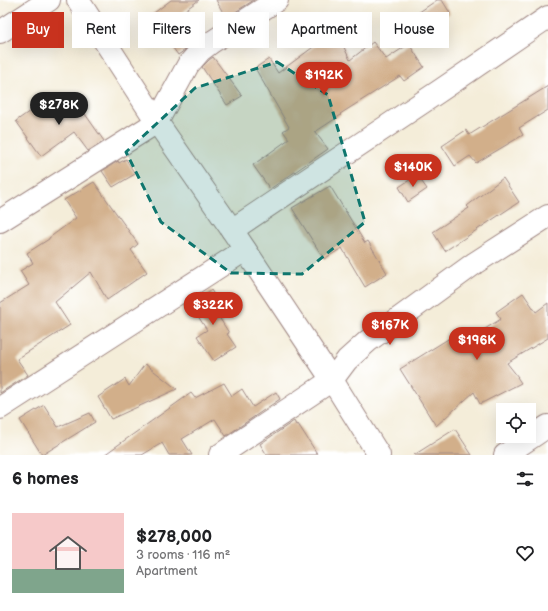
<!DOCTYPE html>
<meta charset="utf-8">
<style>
body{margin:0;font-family:"Balsamiq Sans",sans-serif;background:#f6f6f6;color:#202124;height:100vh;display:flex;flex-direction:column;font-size:15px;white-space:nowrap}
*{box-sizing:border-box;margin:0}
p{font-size:13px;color:#757577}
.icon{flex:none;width:22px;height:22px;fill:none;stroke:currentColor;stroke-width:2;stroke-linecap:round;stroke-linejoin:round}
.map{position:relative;height:455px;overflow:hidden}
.details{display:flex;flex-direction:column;background:#fff;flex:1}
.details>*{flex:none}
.guide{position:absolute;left:12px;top:12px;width:524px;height:36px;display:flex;gap:8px}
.buttons{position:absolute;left:496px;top:403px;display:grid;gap:8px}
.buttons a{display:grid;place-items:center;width:40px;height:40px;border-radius:0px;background:#fff;box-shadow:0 4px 16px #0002;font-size:20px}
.price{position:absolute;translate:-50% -34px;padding:0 9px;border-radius:14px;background:#c8321e;color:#fff;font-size:13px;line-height:26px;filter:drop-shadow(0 1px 2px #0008)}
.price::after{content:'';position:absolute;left:50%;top:24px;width:12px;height:9px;margin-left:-6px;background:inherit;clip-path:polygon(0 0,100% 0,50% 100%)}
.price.current{background:#222;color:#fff}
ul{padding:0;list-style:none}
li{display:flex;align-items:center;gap:12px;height:100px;padding:0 12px}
li span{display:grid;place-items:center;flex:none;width:112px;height:80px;border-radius:0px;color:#555}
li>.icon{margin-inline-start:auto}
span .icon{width:48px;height:48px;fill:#fffc;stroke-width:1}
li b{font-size:17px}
h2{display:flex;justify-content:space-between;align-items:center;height:48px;padding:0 12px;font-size:17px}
.tag{padding:0 14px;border-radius:0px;background:#fff;box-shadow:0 4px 16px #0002;font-size:14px;line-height:36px}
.tag.current{background:#c8321e;color:#fff}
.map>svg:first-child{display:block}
</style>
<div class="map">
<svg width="548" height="455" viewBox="0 0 548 455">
<rect width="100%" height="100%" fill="#fff"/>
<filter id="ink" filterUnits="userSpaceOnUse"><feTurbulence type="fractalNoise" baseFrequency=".025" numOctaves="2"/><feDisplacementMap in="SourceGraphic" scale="8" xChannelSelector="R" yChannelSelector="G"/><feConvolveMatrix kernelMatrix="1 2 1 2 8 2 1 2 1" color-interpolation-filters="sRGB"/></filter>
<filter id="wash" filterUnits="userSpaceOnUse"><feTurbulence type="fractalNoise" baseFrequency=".012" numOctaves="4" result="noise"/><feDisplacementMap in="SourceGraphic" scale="16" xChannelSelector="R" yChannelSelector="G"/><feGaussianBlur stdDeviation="0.9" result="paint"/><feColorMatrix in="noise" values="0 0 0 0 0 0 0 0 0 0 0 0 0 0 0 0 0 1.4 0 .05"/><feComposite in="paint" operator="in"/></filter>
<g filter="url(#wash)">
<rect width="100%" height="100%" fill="#f4edd9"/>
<g id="blocks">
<g fill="#d2af8a">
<polygon points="171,0 199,0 181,13 199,36 191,43 185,50 178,55 150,16"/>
<polygon points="216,0 254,0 226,18"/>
<polygon points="437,0 442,0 450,13 421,32 412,17"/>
<polygon points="334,26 350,60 373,42 386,59 409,44 424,67 404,81 400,76 340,114 341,115 315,132 328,149 270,189 253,165 289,139 283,131 289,127 255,68 269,59 278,73 316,45 312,37"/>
<polygon points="213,57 242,96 227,105 202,67 209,60"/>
<polygon points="548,86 548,110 519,128 523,135 476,163 470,156 455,166 442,146 466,130 469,135"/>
<polygon points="71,94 104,141 88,151 74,132 41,156 16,121 40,104 46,113"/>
<polygon points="126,159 135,174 113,187 102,171 118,161 119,163"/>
<polygon points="417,175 427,189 408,202 399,187"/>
<polygon points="503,178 519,202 445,251 433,232 469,208 467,206"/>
<polygon points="94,182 138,244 131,250 147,272 107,300 91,272 55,302 70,325 17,359 28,375 0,393 0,303 29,285 20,271 33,263 27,253 49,239 49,238 76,218 64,200"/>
<polygon points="330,186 365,243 368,241 387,273 365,287 342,248 324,259 292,208"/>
<polygon points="211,290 224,310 217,314 229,333 227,334 236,347 214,361 197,336 207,330 190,304"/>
<polygon points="523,293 536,312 548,303 548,338 507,363 518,377 517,377 521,383 480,404 474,392 436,426 400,369 453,336 459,345 501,319 496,312"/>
<polygon points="145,364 177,389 111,419 98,397 125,379 129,386"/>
<polygon points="224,383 232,396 242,389 253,407 276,392 280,399 226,436 215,419 182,439 192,455 169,455 162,443 142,455 104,455 191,393 195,398"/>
<polygon points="44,405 58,427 90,413 95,422 42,455 20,420"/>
<polygon points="294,421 296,425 298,424 318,455 267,455 260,444"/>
<polygon points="455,429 472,455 414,455"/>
</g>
</g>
</g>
<g filter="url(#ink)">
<use href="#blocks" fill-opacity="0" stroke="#9f8682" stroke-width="1"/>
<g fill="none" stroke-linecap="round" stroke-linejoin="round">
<g stroke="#9f8682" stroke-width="24">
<g id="minor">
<polyline points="78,0 157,122 232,230 332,380 379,455"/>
<polyline points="0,32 49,0"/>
<polyline points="0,221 157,122 188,65 200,51 212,42 277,0"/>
<polyline points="232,230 441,90 548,17"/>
<polyline points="0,408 245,250"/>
<polyline points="220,455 332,380 347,360 368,341 475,263 548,216"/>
<polyline points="505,455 548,426"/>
</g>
</g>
<use href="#minor" stroke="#fff" stroke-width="22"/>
</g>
</g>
<path fill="#0f766e" fill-opacity="0.2" stroke="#0f766e" stroke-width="3" stroke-dasharray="8 5" stroke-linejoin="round" d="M277,62L328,95L365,222L302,274L231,273L161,222L126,152L195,88Z"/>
</svg>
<div class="buttons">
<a><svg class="icon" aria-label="locate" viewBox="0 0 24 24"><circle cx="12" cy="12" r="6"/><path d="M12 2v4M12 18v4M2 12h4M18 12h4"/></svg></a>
</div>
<b class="price" style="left:324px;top:96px">$192K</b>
<b class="price current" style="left:59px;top:126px">$278K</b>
<b class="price" style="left:413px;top:188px">$140K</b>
<b class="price" style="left:213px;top:326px">$322K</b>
<b class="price" style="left:390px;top:346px">$167K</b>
<b class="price" style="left:477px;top:361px">$196K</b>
<div class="guide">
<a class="tag current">Buy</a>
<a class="tag">Rent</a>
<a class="tag">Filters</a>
<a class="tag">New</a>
<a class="tag">Apartment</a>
<a class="tag">House</a>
</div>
</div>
<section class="details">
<h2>6 homes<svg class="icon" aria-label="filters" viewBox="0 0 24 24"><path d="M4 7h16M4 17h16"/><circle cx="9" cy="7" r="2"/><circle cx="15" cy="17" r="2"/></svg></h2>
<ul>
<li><span style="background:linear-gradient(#f6c9c9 70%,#7fa58c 0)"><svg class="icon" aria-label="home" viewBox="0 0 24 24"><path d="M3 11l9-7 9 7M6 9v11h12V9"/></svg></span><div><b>$278,000</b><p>3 rooms · 116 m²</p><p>Apartment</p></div><svg class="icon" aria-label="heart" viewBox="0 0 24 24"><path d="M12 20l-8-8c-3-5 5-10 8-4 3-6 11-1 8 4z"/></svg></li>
</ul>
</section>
